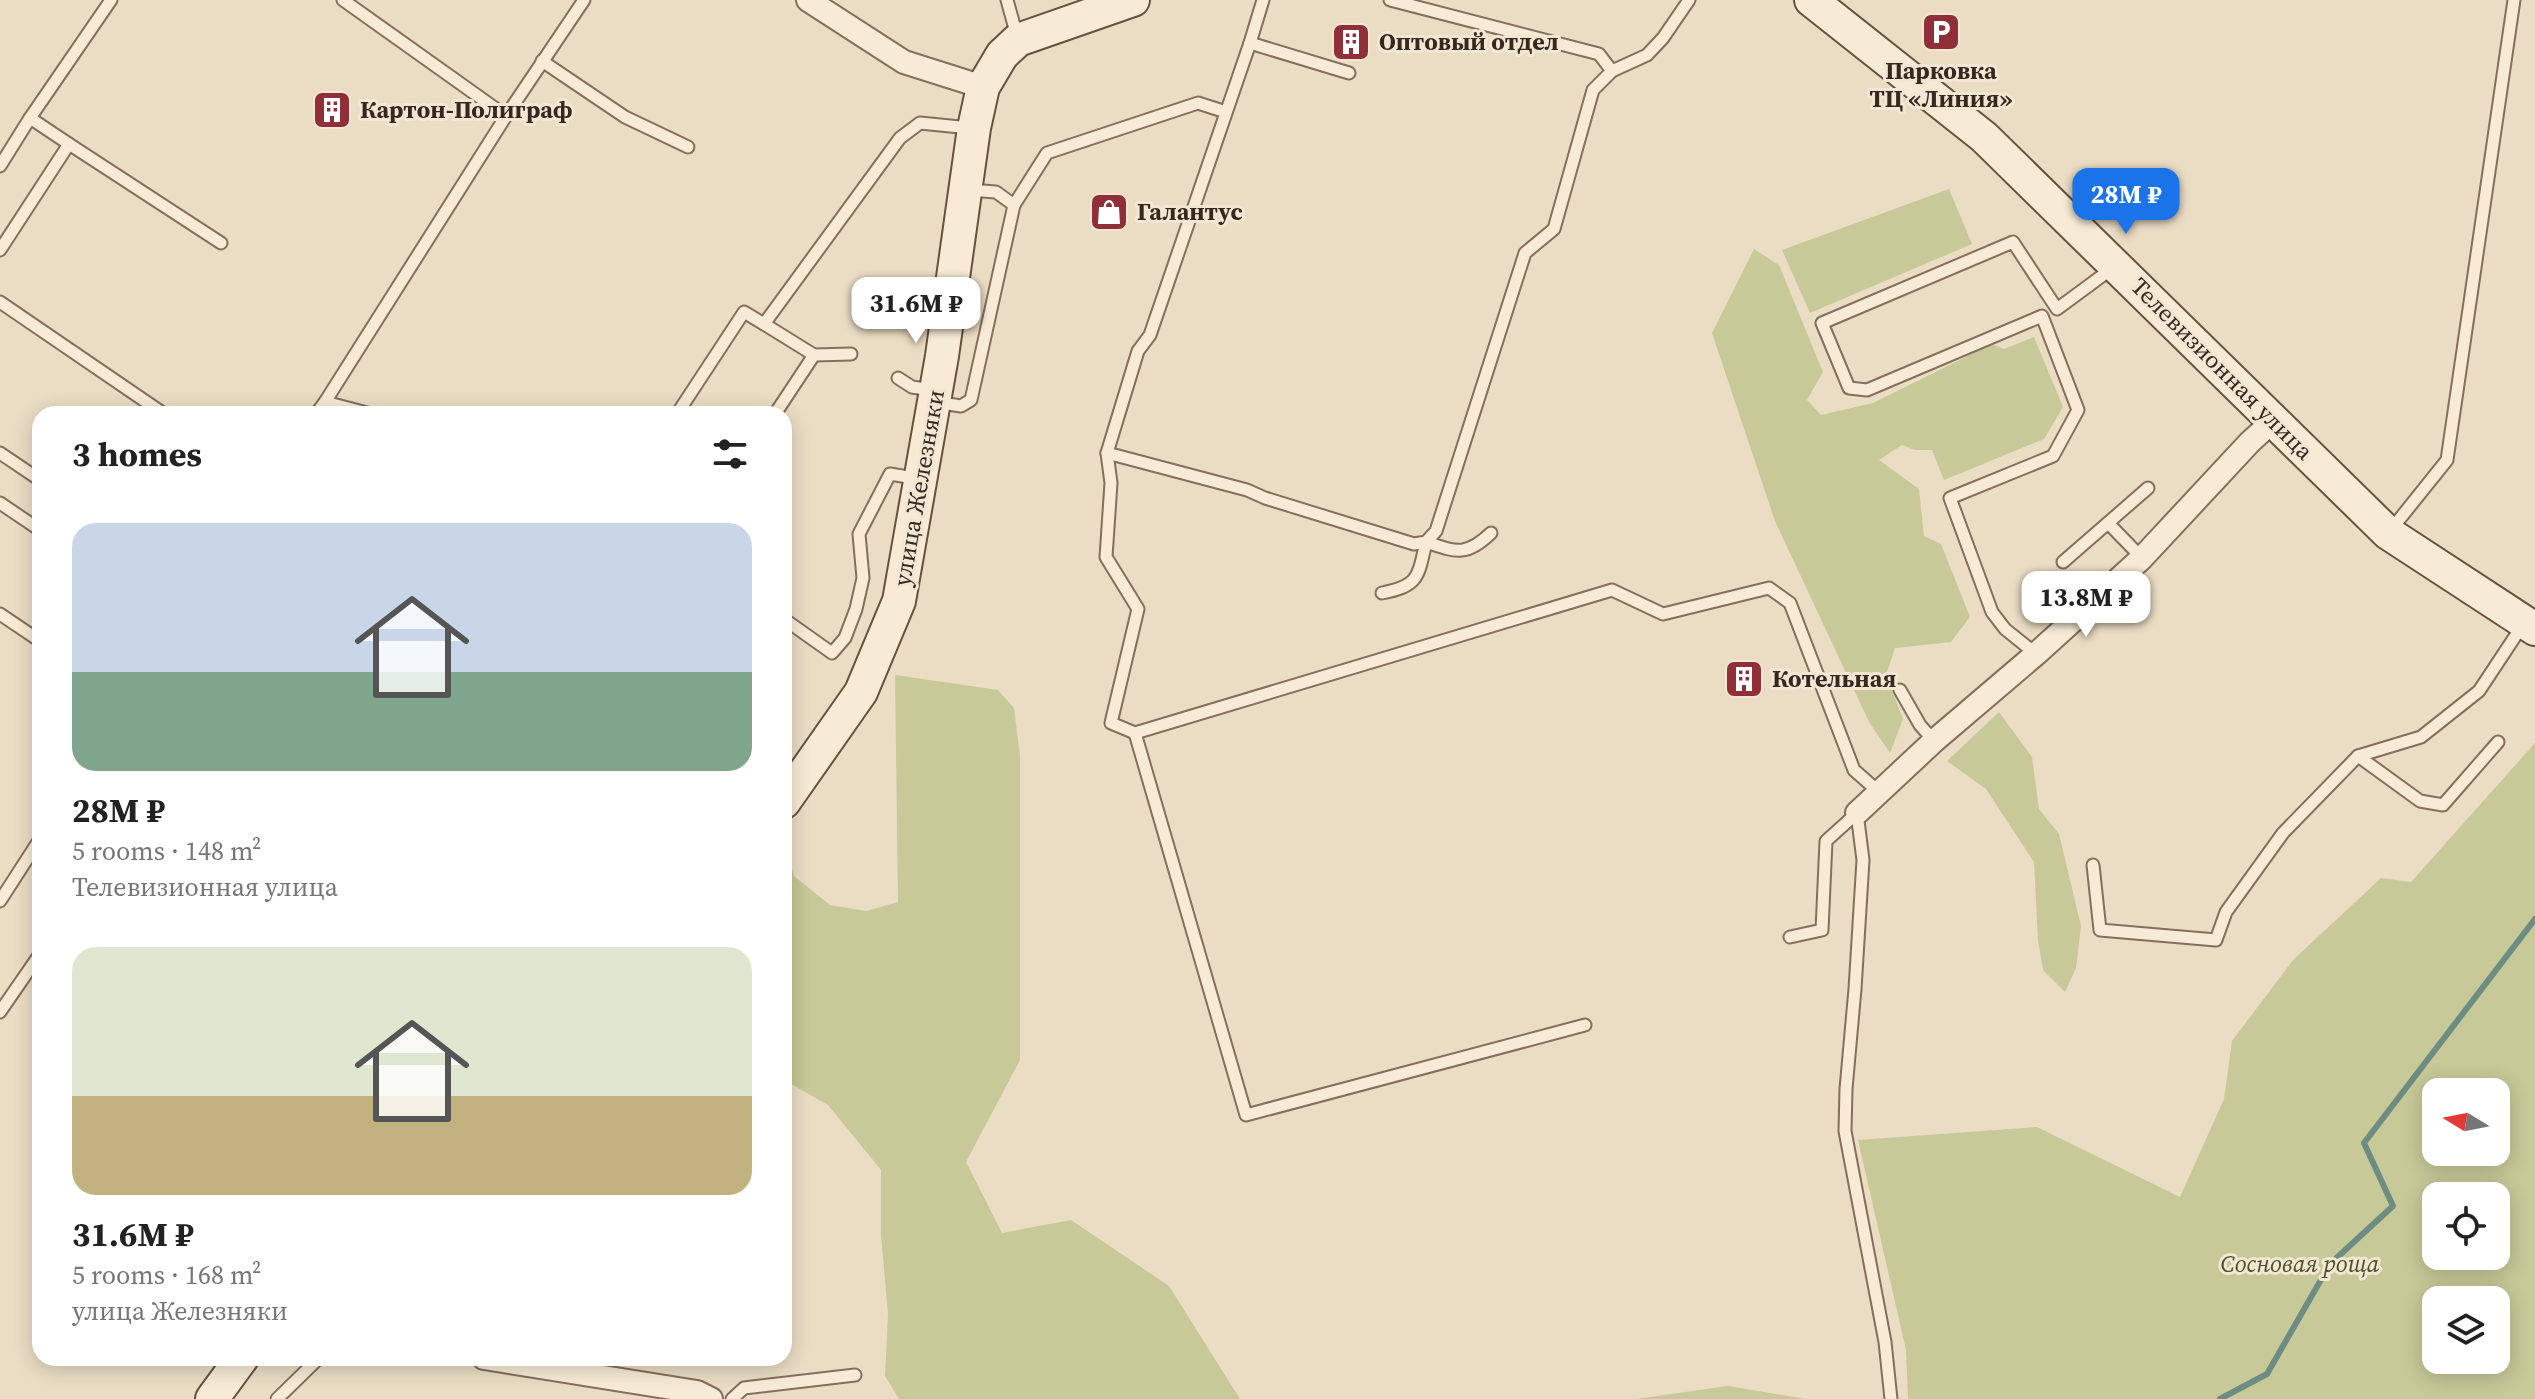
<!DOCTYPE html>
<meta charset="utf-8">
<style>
body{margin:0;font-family:"Source Serif 4",serif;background:#f6f6f6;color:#222;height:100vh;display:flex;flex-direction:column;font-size:30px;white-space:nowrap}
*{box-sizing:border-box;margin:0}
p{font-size:26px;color:#767676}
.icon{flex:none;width:44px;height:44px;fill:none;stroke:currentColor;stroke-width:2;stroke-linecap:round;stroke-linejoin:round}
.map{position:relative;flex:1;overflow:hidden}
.drawer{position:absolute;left:32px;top:406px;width:760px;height:960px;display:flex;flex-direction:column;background:#fff;border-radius:24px;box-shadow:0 4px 20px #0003}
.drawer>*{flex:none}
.needle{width:52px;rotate:280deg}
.buttons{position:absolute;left:2422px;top:1078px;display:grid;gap:16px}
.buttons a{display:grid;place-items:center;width:88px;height:88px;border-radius:16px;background:#fff;box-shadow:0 4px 20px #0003;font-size:40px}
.price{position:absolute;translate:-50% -68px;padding:0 18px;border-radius:16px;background:#fff;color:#222;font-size:26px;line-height:52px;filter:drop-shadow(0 2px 4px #0008)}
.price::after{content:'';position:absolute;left:50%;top:48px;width:24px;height:18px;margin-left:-12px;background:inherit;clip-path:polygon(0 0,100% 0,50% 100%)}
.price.current{background:#1a73e8;color:#fff}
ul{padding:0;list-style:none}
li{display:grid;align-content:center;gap:16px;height:424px;padding:0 40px}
li span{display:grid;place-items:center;height:248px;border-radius:24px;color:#555}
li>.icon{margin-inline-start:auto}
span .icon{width:144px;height:144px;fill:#fffc;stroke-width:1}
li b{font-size:34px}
h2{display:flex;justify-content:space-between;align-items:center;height:96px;padding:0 40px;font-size:34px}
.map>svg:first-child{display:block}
</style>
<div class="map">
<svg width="2535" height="1399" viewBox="0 0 2535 1399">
<rect width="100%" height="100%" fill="#ebddc4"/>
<g fill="#c7c998" fill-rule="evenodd">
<polygon points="1949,189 1972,244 1810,313 1782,250"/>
<polygon points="1754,249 1779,265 1823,372 1807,400 1821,415 1873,403 1992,344 2004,349 2034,337 2063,407 2044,439 1944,480 1932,450 1915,450 1902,445 1879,460 1919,489 1924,536 1941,544 1970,617 1951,642 1895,648 1886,675 1903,719 1890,753 1869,722 1775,521 1712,333"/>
<polygon points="895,675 998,690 1014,708 1020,756 1020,1060 966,1162 1002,1233 1071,1220 1169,1286 1240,1399 899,1399 885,1376 888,1314 881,1235 881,1170 828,1105 784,1080 784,845 794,876 830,905 866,911 898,902"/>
<polygon points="1999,712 2032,757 2039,809 2059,834 2081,926 2076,968 2065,992 2043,970 2038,940 2034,862 1986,789 1947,761"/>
<path d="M2535,743V1399H1908L1906,1350L1858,1140L2037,1127L2180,1197L2224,1099L2232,1041L2293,960L2381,878L2411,882ZM2436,1092H2496V1152H2436ZM2496,1196V1256H2436V1196ZM2496,1300V1360H2436V1300Z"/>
<polygon points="1728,1386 1806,1399 1636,1399"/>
</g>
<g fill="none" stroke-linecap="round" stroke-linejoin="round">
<polyline stroke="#6d8c82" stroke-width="6" points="2220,1399 2267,1374 2330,1264 2393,1206 2364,1143 2535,919"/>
<g stroke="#856e5b" stroke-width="15">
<g id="lane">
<polyline points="343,0 506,116 325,402 371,414"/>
<polyline points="1007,0 1017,36"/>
<polyline points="1390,0 1599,54 1612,71"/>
<polyline points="1250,43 1263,0"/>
<polyline points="542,61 625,117 688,147"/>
<polyline points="1349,73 1250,43 1150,335 1138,351 1107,453 1247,490 1265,498 1414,544 1426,542 1436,531 1525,253 1554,229 1593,90 1612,71 1647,55 1663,38 1689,0"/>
<polyline points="506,116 584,0"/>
<polyline points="30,118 111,0"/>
<polyline points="0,166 30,118 69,144"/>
<polyline points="1014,205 1047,153 1198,103 1226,112"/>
<polyline points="0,250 69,144 221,243"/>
<polyline points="0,302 164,414"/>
<polyline points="764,324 814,355 851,354"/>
<polyline points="898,378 912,387 932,390"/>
<polyline points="935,402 961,406 971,400 1014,205 996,192 969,190"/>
<polyline points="316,414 325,402"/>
<polyline points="677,414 744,312 764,324 900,138 920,123 970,128"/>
<polyline points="775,414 814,355"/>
<polyline points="0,453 40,480"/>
<polyline points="1107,453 1111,483 1106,557 1138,609 1111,723 1135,733"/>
<polyline points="0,503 40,530"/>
<polyline points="2108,523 2142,558"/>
<polyline points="2390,531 2447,460 2514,0"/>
<polyline points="2063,562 2148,488"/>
<path d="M1382,593C1419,586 1418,577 1426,542C1456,552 1466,557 1491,533"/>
<polyline points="0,614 40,641"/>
<polyline points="784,619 832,653 845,638 856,609 863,578 859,534 890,474 920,479"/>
<polyline points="2036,654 2005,629 1992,612 1950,498 2053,456 2078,410 2042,316 1867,390 1849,388 1822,323 2013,242 2057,309 2114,267"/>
<polyline points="1900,690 1920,725 1934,741"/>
<polyline points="2358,756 2420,801 2443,805 2498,742"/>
<polyline points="2093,865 2100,930 2216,940 2226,912 2283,833 2358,756 2421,737 2479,691 2524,623"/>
<polyline points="0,901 40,839"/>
<polyline points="1790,937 1822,930 1826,841 1857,813 1863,860 1855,989 1846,1089 1845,1131 1885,1342 1891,1399"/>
<polyline points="0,1012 40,954"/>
<polyline points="1585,1025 1246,1115 1135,733 1612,590 1663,614 1769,588 1790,603 1854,770 1879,792"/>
<polyline points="277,1399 319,1358"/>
<polyline points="732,1399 744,1388 855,1375"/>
</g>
</g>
<g stroke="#856e5b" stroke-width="26">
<g id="street">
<polyline points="808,0 904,62 983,87"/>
<polyline points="1857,813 1934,741 2036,654 2142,558 2250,442 2273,421"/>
<polyline points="484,1358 697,1392 711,1399"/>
</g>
</g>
<g stroke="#67503e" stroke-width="36">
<g id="secondary">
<polyline points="1811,0 1984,137 2388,533 2535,629"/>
<polyline points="784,802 861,692 899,601 942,356 974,128 983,87 1002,55 1018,40 1133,0"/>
<polyline points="212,1399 242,1358"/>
</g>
</g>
<use href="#lane" stroke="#f7ebd6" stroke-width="11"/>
<use href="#street" stroke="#f7ebd6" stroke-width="22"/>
<use href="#secondary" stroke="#f7ebd6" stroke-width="32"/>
</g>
<defs>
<g id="parking-square" transform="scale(2)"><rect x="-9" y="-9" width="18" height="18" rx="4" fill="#902f37" stroke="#f3e7d3"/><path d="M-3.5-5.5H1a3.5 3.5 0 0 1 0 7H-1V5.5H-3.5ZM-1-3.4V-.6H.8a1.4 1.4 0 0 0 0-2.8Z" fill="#fff"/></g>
<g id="building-square" transform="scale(2)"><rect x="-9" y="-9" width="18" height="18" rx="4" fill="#902f37" stroke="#f3e7d3"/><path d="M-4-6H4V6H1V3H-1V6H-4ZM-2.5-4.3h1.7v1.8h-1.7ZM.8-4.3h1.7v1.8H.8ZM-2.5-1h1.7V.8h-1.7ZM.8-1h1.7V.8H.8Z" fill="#fff"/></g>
<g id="shop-square" transform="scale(2)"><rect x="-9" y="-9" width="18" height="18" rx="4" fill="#902f37" stroke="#f3e7d3"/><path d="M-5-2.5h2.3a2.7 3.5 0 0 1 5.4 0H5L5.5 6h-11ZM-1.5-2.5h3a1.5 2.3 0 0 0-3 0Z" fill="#fff"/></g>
</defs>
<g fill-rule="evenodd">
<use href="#parking-square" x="1941" y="32"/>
<use href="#building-square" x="1351" y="42"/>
<use href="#building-square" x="332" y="110"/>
<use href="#shop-square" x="1109" y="212"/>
<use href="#building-square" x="1744" y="679"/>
</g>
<g text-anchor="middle" stroke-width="6" stroke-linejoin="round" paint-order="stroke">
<g font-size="24" font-weight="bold" fill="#36281f" stroke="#f3e7d3" text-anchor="start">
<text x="1379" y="50">Оптовый отдел</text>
<text x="1941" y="79" text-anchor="middle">Парковка<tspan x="1941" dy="28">ТЦ «Линия»</tspan></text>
<text x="360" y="118">Картон-Полиграф</text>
<text x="1137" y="220">Галантус</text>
<text x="1772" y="687">Котельная</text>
</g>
<g font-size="24" fill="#36281f" stroke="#f3e7d3">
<text transform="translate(2222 369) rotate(45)" y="8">Телевизионная улица</text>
<text transform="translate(919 488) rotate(-80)" y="8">улица Железняки</text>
</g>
<g font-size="24" font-style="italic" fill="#495126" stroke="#f3e7d3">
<text x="2300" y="1272">Сосновая роща</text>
</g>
</g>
</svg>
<div class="buttons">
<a><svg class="needle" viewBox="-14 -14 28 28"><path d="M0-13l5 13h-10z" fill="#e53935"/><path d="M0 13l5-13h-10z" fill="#767676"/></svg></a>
<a><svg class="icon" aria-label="locate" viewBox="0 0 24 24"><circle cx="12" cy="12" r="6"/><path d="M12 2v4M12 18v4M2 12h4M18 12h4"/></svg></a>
<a><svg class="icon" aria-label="layers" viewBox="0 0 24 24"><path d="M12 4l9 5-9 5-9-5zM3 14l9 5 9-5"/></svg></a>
</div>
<b class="price current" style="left:2126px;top:236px">28M ₽</b>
<b class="price" style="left:916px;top:345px">31.6M ₽</b>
<b class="price" style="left:2086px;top:639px">13.8M ₽</b>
<section class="drawer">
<h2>3 homes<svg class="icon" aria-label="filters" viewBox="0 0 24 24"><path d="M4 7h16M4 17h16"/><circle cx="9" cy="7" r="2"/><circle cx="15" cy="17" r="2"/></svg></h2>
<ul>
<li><span style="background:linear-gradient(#c9d6e8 60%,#7fa58c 0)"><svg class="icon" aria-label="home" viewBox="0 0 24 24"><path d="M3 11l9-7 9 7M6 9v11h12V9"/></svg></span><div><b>28M ₽</b><p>5 rooms · 148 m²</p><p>Телевизионная улица</p></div></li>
<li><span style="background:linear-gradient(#dfe7d0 60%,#c2b280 0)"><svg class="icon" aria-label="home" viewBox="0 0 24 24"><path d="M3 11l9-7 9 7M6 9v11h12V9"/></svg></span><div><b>31.6M ₽</b><p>5 rooms · 168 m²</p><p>улица Железняки</p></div></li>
</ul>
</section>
</div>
